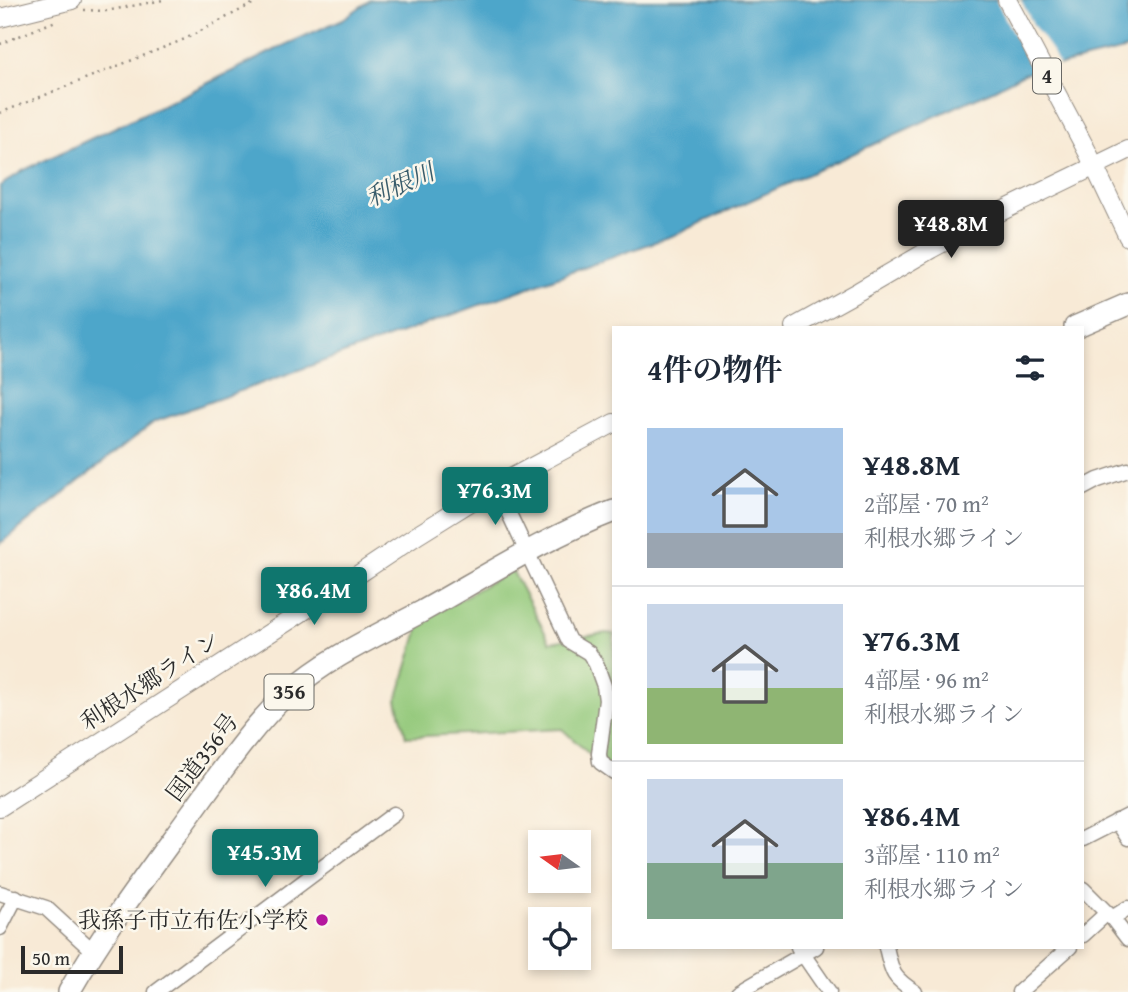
<!DOCTYPE html>
<html lang="ja">
<meta charset="utf-8">
<style>
body{margin:0;font-family:"Gentium Book Plus","Noto Serif JP",serif;background:#f2f2f3;color:#1f2937;height:100vh;display:flex;flex-direction:column;font-size:26px;white-space:nowrap}
*{box-sizing:border-box;margin:0}
p{font-size:23px;color:#747a83}
.icon{flex:none;width:38px;height:38px;fill:none;stroke:currentColor;stroke-width:2;stroke-linecap:round;stroke-linejoin:round}
.map{position:relative;flex:1;overflow:hidden}
.panel{position:absolute;left:612px;top:326px;width:472px;height:623px;display:flex;flex-direction:column;background:#fff;border-radius:0px;box-shadow:0 4px 10px #0003}
.panel>*{flex:none}
.needle{width:46px;rotate:284deg}
.fabs{position:absolute;left:528px;top:830px;display:grid;gap:14px}
.fabs a{display:grid;place-items:center;width:63px;height:63px;border-radius:0px;background:#fff;box-shadow:0 4px 10px #0003;font-size:35px}
.scale{position:absolute;left:21px;bottom:18px;width:102px;box-sizing:border-box;padding-left:7px;border:4px solid #2b2b2b;border-top:0;font-size:19px;line-height:24px;white-space:nowrap;color:#2b2b2b;-webkit-text-stroke:5px #fbf7ec;paint-order:stroke}
.price{position:absolute;translate:-50% -60px;padding:0 16px;border-radius:7px;background:#0f766e;color:#fff;font-size:23px;line-height:46px;filter:drop-shadow(0 2px 4px #0008)}
.price::after{content:'';position:absolute;left:50%;top:42px;width:21px;height:16px;margin-left:-10px;background:inherit;clip-path:polygon(0 0,100% 0,50% 100%)}
.price.current{background:#222;color:#fff}
ul{padding:0;list-style:none}
li{display:flex;align-items:center;gap:21px;height:175px;padding:0 35px}
li+li{border-top:2px solid #e0e1e3}
li span{display:grid;place-items:center;flex:none;width:196px;height:140px;border-radius:0px;color:#555}
li>.icon{margin-inline-start:auto}
span .icon{width:84px;height:84px;fill:#fffc;stroke-width:1}
li b{font-size:30px}
h2{display:flex;justify-content:space-between;align-items:center;height:84px;padding:0 35px;font-size:30px}
.map>svg:first-child{display:block}
</style>
<div class="map">
<svg width="1128" height="992" viewBox="0 0 1128 992">
<rect width="100%" height="100%" fill="#fbf7ec"/>
<filter id="ink" filterUnits="userSpaceOnUse"><feTurbulence type="fractalNoise" baseFrequency=".0143" numOctaves="2"/><feDisplacementMap in="SourceGraphic" scale="14" xChannelSelector="R" yChannelSelector="G"/><feConvolveMatrix kernelMatrix="1 2 1 2 8 2 1 2 1" color-interpolation-filters="sRGB"/></filter>
<filter id="wash" filterUnits="userSpaceOnUse"><feTurbulence type="fractalNoise" baseFrequency=".00686" numOctaves="4" result="noise"/><feDisplacementMap in="SourceGraphic" scale="28" xChannelSelector="R" yChannelSelector="G"/><feGaussianBlur stdDeviation="1.57" result="paint"/><feColorMatrix in="noise" values="0 0 0 0 0 0 0 0 0 0 0 0 0 0 0 0 0 1.4 0 .05"/><feComposite in="paint" operator="in"/></filter>
<g filter="url(#wash)">
<rect width="100%" height="100%" fill="#f8ead6"/>
<polygon fill="#94c97b" stroke="#607a53" stroke-width="2" points="512,570 550,642 606,633 614,634 614,771 602,766 562,729 406,737 397,700 421,621"/>
<polygon fill="#4da6ca" stroke="#3c687a" stroke-width="2" points="370,0 1128,0 1128,49 1023,74 995,89 677,234 154,422 0,544 0,186 24,170 190,92 285,45 343,19"/>
<polygon fill="#f8ead6" points="996,0 1021,0 1034,26 1052,51 1061,69 1034,75"/>
</g>
<g filter="url(#ink)">
<g fill="none" stroke-linecap="round" stroke-linejoin="round">
<g stroke="#928a80" stroke-width="17">
<g id="minor">
<polyline points="496,486 569,641 589,653 596,664 604,686 606,700 599,754 600,762 614,772"/>
<polyline points="1083,488 1098,480 1128,470"/>
<polyline points="1117,821 1128,838"/>
<polyline points="1083,839 1128,816"/>
<polyline points="1083,889 1112,918 1128,939"/>
<polyline points="0,893 46,908 94,952"/>
<polyline points="1112,918 1128,908"/>
<polyline points="0,928 16,897"/>
<polyline points="1083,935 1107,913"/>
<polyline points="798,947 829,992"/>
<path d="M886,947C892,973 892,977 915,992"/>
<polyline points="156,992 394,814"/>
<polyline points="738,992 816,947"/>
<polyline points="1019,992 1070,947"/>
</g>
</g>
<g stroke="#928a80" stroke-width="20">
<g id="major">
<polyline points="1007,0 1087,151 1128,237"/>
<polyline points="0,18 72,0"/>
<polyline points="794,327 859,291 931,249 998,213 1128,150"/>
<polyline points="0,807 296,616 419,534 496,486 614,423"/>
</g>
</g>
<g stroke="#928a80" stroke-width="24">
<g id="highway">
<polyline points="1075,327 1128,304"/>
<path d="M69,992C105,929 150,870 192,812C221,772 253,725 289,692C327,658 376,636 421,612C484,577 546,537 614,511"/>
</g>
</g>
<g stroke="#928a80" stroke-width="2.5" stroke-dasharray="2 5" stroke-linecap="butt">
<polyline points="84,10 106,11 163,0"/>
<polyline points="0,44 58,20"/>
<polyline points="0,113 185,39 260,0"/>
</g>
<use href="#minor" stroke="#fff" stroke-width="14"/>
<use href="#major" stroke="#fff" stroke-width="18"/>
<use href="#highway" stroke="#fff" stroke-width="21"/>
</g>
</g>
<circle fill="#b5179e" stroke="#fbf7ec" stroke-width="2.5" cx="322" cy="920" r="7"/>
<g text-anchor="middle" stroke-width="5" stroke-linejoin="round" paint-order="stroke">
<g fill="#fbf7ec" stroke="#696865" stroke-width="2">
<rect x="1033" y="58.5" width="28" height="35" rx="5"/>
<rect x="264.5" y="674.5" width="49" height="35" rx="5"/>
</g>
<g font-size="21" font-weight="bold" fill="#2b2b2b">
<text x="1047" y="83">4</text>
<text x="289" y="699">356</text>
</g>
<g font-size="23" fill="#2b2b2b" stroke="#fbf7ec">
<text transform="translate(150 681) rotate(-33)" y="8">利根水郷ライン</text>
<text transform="translate(202 757) rotate(-53)" y="8">国道356号</text>
</g>
<g font-size="23" fill="#2b2b2b" stroke="#fbf7ec" text-anchor="end">
<text x="308" y="928">我孫子市立布佐小学校</text>
</g>
<g font-size="24" font-style="italic" fill="#395c6b" stroke="#fbf7ec">
<text transform="translate(400 185) rotate(-24)" y="8">利根川</text>
</g>
</g>
</svg>
<div class="fabs">
<a><svg class="needle" viewBox="-14 -14 28 28"><path d="M0-13l5 13h-10z" fill="#e53935"/><path d="M0 13l5-13h-10z" fill="#747a83"/></svg></a>
<a><svg class="icon" aria-label="locate" viewBox="0 0 24 24"><circle cx="12" cy="12" r="6"/><path d="M12 2v4M12 18v4M2 12h4M18 12h4"/></svg></a>
</div>
<div class="scale">50 m</div>
<b class="price current" style="left:951px;top:260px">¥48.8M</b>
<b class="price" style="left:495px;top:527px">¥76.3M</b>
<b class="price" style="left:314px;top:627px">¥86.4M</b>
<b class="price" style="left:265px;top:889px">¥45.3M</b>
<section class="panel">
<h2>4件の物件<svg class="icon" aria-label="filters" viewBox="0 0 24 24"><path d="M4 7h16M4 17h16"/><circle cx="9" cy="7" r="2"/><circle cx="15" cy="17" r="2"/></svg></h2>
<ul>
<li><span style="background:linear-gradient(#a9c7e8 75%,#9aa5b1 0)"><svg class="icon" aria-label="home" viewBox="0 0 24 24"><path d="M3 11l9-7 9 7M6 9v11h12V9"/></svg></span><div><b>¥48.8M</b><p>2部屋 · 70 m²</p><p>利根水郷ライン</p></div></li>
<li><span style="background:linear-gradient(#c9d6e8 60%,#8fb573 0)"><svg class="icon" aria-label="home" viewBox="0 0 24 24"><path d="M3 11l9-7 9 7M6 9v11h12V9"/></svg></span><div><b>¥76.3M</b><p>4部屋 · 96 m²</p><p>利根水郷ライン</p></div></li>
<li><span style="background:linear-gradient(#c9d6e8 60%,#7fa58c 0)"><svg class="icon" aria-label="home" viewBox="0 0 24 24"><path d="M3 11l9-7 9 7M6 9v11h12V9"/></svg></span><div><b>¥86.4M</b><p>3部屋 · 110 m²</p><p>利根水郷ライン</p></div></li>
</ul>
</section>
</div>
